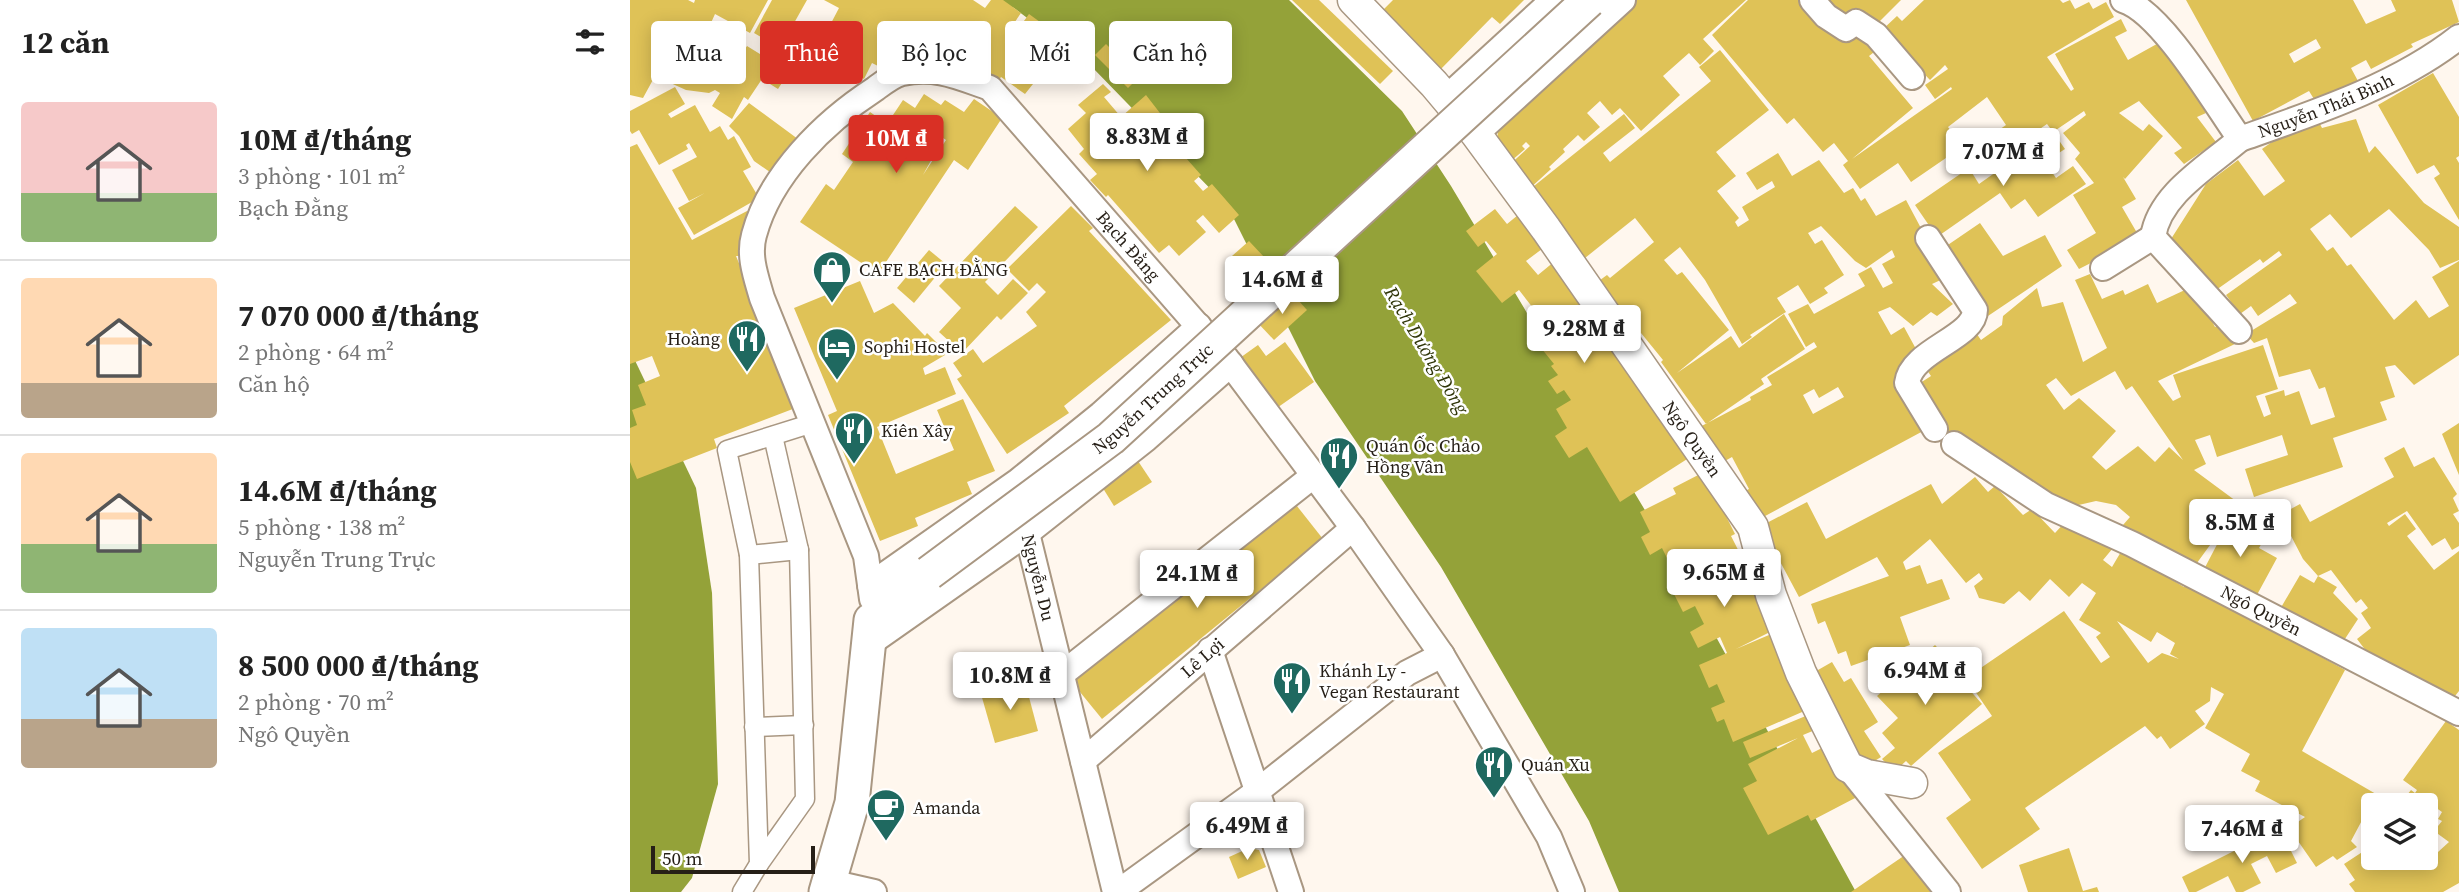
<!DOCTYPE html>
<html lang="vi">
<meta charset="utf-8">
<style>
body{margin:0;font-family:"Source Serif 4",serif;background:#f2f2f2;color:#222;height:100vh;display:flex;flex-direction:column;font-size:26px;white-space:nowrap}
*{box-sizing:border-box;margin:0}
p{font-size:23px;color:#767676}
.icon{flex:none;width:38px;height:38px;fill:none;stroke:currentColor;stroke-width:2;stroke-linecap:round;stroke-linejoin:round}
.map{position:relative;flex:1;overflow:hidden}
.side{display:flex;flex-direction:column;background:#fff;width:630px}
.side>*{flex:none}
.banner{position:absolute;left:21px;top:21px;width:665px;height:63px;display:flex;gap:14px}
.buttons{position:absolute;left:1731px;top:793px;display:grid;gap:14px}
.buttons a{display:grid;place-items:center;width:77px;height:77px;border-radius:7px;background:#fff;box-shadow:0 4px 18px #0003;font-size:35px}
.scale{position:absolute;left:21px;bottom:18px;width:164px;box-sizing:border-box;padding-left:7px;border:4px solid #261f17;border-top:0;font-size:19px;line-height:24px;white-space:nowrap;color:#261f17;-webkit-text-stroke:5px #fff;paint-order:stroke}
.price{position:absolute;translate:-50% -60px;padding:0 16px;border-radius:7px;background:#fff;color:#222;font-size:23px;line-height:46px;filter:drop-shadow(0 2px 4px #0008)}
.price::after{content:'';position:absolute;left:50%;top:42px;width:21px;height:16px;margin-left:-10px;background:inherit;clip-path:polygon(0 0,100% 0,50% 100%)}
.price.selected{background:#d93025;color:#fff}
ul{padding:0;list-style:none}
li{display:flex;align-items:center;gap:21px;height:175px;padding:0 21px}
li+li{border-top:2px solid #e0e0e0}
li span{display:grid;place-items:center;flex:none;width:196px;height:140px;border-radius:7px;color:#555}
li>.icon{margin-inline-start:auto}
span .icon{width:84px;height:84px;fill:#fffc;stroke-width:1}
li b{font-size:30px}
h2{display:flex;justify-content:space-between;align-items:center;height:84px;padding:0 21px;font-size:30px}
.tag{padding:0 24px;border-radius:7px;background:#fff;box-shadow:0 4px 18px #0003;font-size:24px;line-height:63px}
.tag.selected{background:#d93025;color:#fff}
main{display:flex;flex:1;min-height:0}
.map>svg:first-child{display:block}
</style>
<main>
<section class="side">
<h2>12 căn<svg class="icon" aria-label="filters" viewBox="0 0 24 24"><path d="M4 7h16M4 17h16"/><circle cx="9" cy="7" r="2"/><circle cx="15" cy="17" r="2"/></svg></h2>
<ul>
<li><span style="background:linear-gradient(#f6c9c9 65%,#8fb573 0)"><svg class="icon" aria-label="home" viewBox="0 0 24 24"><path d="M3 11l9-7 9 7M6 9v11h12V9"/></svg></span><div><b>10M ₫/tháng</b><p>3 phòng · 101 m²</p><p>Bạch Đằng</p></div></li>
<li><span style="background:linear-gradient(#ffd9b3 75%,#b9a48a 0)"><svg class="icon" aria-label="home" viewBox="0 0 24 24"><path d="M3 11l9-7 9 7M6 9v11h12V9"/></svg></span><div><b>7 070 000 ₫/tháng</b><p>2 phòng · 64 m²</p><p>Căn hộ</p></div></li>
<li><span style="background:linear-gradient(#ffd9b3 65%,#8fb573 0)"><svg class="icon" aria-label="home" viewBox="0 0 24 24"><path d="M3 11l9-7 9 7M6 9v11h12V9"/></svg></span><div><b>14.6M ₫/tháng</b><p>5 phòng · 138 m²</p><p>Nguyễn Trung Trực</p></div></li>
<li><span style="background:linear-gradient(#bfe0f5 65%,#b9a48a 0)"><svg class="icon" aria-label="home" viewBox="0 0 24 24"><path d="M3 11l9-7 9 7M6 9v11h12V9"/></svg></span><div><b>8 500 000 ₫/tháng</b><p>2 phòng · 70 m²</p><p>Ngô Quyền</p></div></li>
</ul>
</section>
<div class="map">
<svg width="1829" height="892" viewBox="0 0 1829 892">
<rect width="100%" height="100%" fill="#fff7ee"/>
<g fill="#94a239">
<polygon points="364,0 659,0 772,111 821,186 1034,542 1226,892 989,892 959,821 811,567 685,381 598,207 462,67 384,8"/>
<polygon points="0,350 66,488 82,593 88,784 62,878 51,892 0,892"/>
</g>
<g fill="#dfc257" fill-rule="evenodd">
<polygon points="0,0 58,0 64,3 65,0 138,0 120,33 85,14 80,25 106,37 85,80 92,84 117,46 159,72 148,89 132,79 118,100 114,97 102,119 82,106 90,93 85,90 79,93 56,90 25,76 13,98 0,95"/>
<polygon points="142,0 177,0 150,48 124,33"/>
<polygon points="194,0 343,0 355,8 361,0 373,0 391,13 378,32 383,36 399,14 410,22 404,30 417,39 389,80 429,31 439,39 395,94 371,77 365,86 323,54 327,48 316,40 301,67 280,59 274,69 260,62 256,70 242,63 234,79 205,64 200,73 174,59 191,26 198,29 209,8"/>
<polygon points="662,0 689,0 763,71 750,84"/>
<polygon points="763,0 894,0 870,24 862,17 809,71 749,14"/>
<polygon points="1007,0 1116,0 1073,39 1084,51 1070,65 1059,53 1033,76 1050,95 1011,131 990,108 982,115 970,101 957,113 970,127 954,141 948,135 933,149 935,152 919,167 921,169 897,191 876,168 900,146 896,142 892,146 895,149 880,162 867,149 868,127"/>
<polygon points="1118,0 1178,0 1226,24 1252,46 1239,56 1283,108 1222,159 1322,89 1321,87 1305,99 1295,85 1318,69 1315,65 1300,80 1252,30 1267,16 1272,21 1294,0 1430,0 1433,3 1440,0 1445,9 1459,2 1463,9 1476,2 1484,17 1417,57 1441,91 1444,89 1425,54 1491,19 1497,31 1485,37 1498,60 1534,40 1576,113 1567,117 1586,142 1554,164 1544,153 1552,148 1509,101 1489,113 1513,131 1519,124 1533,136 1495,179 1493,177 1506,199 1492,207 1510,238 1449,269 1437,250 1466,233 1443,195 1464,183 1445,159 1450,153 1433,133 1456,115 1454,111 1423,132 1417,124 1373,154 1360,136 1376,125 1357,97 1318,127 1332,147 1281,182 1268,163 1230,189 1213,165 1218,161 1204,143 1193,152 1164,118 1157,124 1082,35"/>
<polygon points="1186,0 1271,0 1240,31 1217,24"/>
<path d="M1556,0H1723L1736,24L1766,11L1761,0H1822L1829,22L1781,44L1783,47L1741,69L1736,60L1721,68L1728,81L1687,104L1679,91L1623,121ZM1686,39L1691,48L1664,63L1659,54Z"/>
<polygon points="476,44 509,77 498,88 465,55"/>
<path d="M1090,50L1139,110L1086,152L1106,176L1087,191L1109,218L1105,222L1108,227L1119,220L1112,207L1145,187L1142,181L1127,190L1116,173L1148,153L1162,176L1189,160L1214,193L1223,188L1231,201L1235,198L1246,216L1276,200L1317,277L1302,284L1323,304L1307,316L1301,312L1283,326L1260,307L1248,312L1261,335L1274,327L1292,360L1266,376L1295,430L1124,522L1109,494L1119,489L1102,457L1084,467L1064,430L1121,400L1120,397L1142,385L1137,377L1187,347L1184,342L1176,347L1158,314L1178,304L1184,314L1235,286L1228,274L1241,267L1253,288L1263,283L1252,264L1265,257L1262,250L1236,268L1225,261L1191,226L1178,233L1185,244L1192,240L1214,275L1194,288L1198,293L1180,304L1168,285L1147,298L1156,312L1120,335L1122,337L1112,344L1075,280L1050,247L1034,260L1047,275L1052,272L1099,330L1047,373L1101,336L1109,348L1154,314L1175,349L1131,379L1134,384L1076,424L1031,362L1033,360L1011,333L1008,335L966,283L977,275L980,278L1024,242L1005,218L950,262L894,194L994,114L1005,128L973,153L980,162L1081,81L1069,67ZM1208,387L1214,397L1183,414L1173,395L1184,389L1189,398Z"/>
<polygon points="1803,73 1829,117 1829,156 1826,158 1829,163 1829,220 1804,178 1810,174 1804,165 1787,174 1748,105"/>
<polygon points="473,84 481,92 474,97 491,117 516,95 547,135 541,141 571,175 564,181 573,191 582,184 609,215 589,233 573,215 566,221 576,232 549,256 539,245 529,253 478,195 476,197 460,180 467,174 449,154 454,149 438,129 456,113 448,105"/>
<polygon points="45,87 55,104 38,114 41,118 65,105 80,132 90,126 98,140 104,136 121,167 113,171 129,198 64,235 48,208 75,193 59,201 42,170 67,157 59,143 56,145 58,149 29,165 9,130 2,134 0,131 0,111"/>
<path d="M294,94L311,105L315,100L334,112L344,99L372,118L338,170L324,160L248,274L170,222L196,184L204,190L223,162L212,154L240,112L257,124L273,100L285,108ZM297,127L316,140L293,175L304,155L286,143Z"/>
<polygon points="119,103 172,142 147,177 124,161 109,136 99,126"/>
<path d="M1726,119L1739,153L1745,146L1794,203L1829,227V260L1810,268L1799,250L1759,209L1721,238L1700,214L1680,229L1697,251L1703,247L1717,266L1721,264L1764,320L1786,300L1799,318L1819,306L1802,277L1829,261V355L1784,385L1765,365L1755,367L1765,397L1750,402L1757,420L1703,438L1713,467L1624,497L1615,469L1658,455L1652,435L1587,457L1580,435L1565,440L1576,464L1564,470L1610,504L1564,567L1493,525L1500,517L1486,505L1466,501L1440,507L1319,435L1284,387L1301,376L1292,363L1342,327L1351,340L1372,325L1373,316L1407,288L1412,307L1433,302L1453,362L1477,348L1445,280L1460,274L1472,299L1493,290L1495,295L1518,284L1527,303L1557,289L1578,313L1585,327L1596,321L1607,343L1528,381L1543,401L1551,397L1543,375L1633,345L1648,389L1626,396L1634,417L1641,414L1635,396L1654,390L1655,396L1669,391L1681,425L1705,417L1695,387L1689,389L1680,369L1649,377L1637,338L1624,343L1616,334L1667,303L1660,294L1628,316L1621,306L1610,314L1596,295L1652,255L1649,251L1633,263L1630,259L1579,295L1541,239L1576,184L1608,160L1634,196L1655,181L1632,149L1666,125L1689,122L1692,128ZM1485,371L1496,390L1502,386L1553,460L1539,447L1525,462L1508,446L1476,470L1462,457L1486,431L1449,398L1434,410L1416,385L1426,378L1441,396Z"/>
<polygon points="1423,132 1435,149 1415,162 1426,178 1443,166 1456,184 1408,217 1395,199 1381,209 1370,193 1307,237 1285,205 1339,168 1349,184"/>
<polygon points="7,144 62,240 117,211 126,218 116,256 106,256 168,407 84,439 87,448 7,479 0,462 0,428 7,425 2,410 16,405 8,385 30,376 22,356 0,364 0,147"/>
<polygon points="385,206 408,227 355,282 368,295 383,279 398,293 371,320 367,316 332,353 309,332 331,308 309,286"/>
<polygon points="441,206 463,228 459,231 541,320 434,406 439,413 377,454 327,379 332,376 323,363 343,349 353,363 407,326 396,312 416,292 407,283 399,291 377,269"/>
<polygon points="865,209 877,224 893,211 916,246 896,261 908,275 925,261 1065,454 990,502 957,447 939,458 925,436 937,428 926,409 941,400 934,390 927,394 918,381 928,375 921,366 924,364 907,343 918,335 900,312 903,308 889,290 872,303 846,271 867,254 856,241 848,247 836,231"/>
<polygon points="1350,223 1373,256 1415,235 1432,266 1355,318 1309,251"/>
<polygon points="619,241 635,258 618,273 602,256"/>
<polygon points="299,250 316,264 284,303 267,288"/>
<polygon points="230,281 244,313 263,303 295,336 297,333 313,349 315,355 293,368 295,375 315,367 326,394 247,427 266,474 324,450 307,410 333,399 365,471 337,482 342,494 285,518 288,526 250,541 198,415 207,411 164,308"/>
<polygon points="660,291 677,310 644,340 626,321"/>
<polygon points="655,342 684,382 644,410 607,360 628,345 636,356"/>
<polygon points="1829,423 1829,475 1812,434"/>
<polygon points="1774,447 1784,467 1804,457 1827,494 1823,498 1829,511 1823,514 1829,523 1829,546 1822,550 1815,538 1802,546 1777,511 1757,523 1759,526 1775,514 1786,529 1777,536 1804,570 1829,551 1829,691 1821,701 1746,664 1727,639 1741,628 1731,613 1738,608 1731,599 1726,603 1701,570 1688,576 1673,559 1659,532 1654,535 1637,522 1670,504 1680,522 1764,477 1754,458"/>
<polygon points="508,461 522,482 484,506 471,485"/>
<polygon points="1074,472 1105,534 1101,536 1148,628 1106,649 1146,632 1179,709 1103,742 1094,719 1087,722 1081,708 1095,702 1087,684 1079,688 1069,665 1097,653 1090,637 1068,648 1060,632 1074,624 1065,606 1053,612 1038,582 1047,578 1032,548 1020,555 1011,537 1020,532 1010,512 1046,494 1043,488"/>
<path d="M1345,477L1358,492L1365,486L1393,515L1402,509L1425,533L1437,520L1483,548L1473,560L1482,567L1492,550L1554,587L1557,583L1715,670L1672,751L1746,794L1721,841L1727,847L1707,860L1703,856L1686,867L1659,828L1675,817L1625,791L1630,781L1611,771L1620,754L1575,728L1594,694L1581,687L1580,701L1565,711L1575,724L1540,749L1531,736L1527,739L1515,726L1395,808L1410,829L1352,869L1316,818L1341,800L1308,753L1362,716L1336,678L1434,611L1471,663L1480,657L1466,637L1471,633L1449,620L1466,593L1452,583L1439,597L1420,579L1400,601L1389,591L1374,604L1349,598L1344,586L1353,579L1349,573L1336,583L1300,539L1273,562L1276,570L1290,565L1297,584L1312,579L1320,599L1270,617L1280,645L1221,666L1216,651L1208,654L1195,621L1188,624L1181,604L1259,576L1247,557L1169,597L1131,526L1177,502L1196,539L1301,484L1312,504ZM1487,621L1521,642L1527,632L1545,643L1540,654L1549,659L1532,653L1518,663Z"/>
<polygon points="663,501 693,539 472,719 441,681"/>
<polygon points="1605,510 1640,528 1629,548 1647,558 1622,604 1570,577"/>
<polygon points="1670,575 1684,583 1688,576 1707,587 1703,593 1728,619 1709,648 1646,616"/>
<polygon points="1305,645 1326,667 1322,670 1352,704 1281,766 1276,761 1264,772 1252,759 1265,748 1252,733 1268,718 1247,696"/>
<polygon points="1202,662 1214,682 1221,678 1248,722 1234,731 1251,757 1232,769 1174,678"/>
<polygon points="395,682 408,731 365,743 351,694"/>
<polygon points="1178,715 1185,730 1173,735 1182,753 1194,747 1227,797 1181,821 1178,815 1138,835 1113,788 1127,781 1118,764 1168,738 1120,758 1113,742"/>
<polygon points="1816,721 1829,730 1829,883 1813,892 1725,892 1719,884 1725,880 1714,864 1743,845 1743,858 1796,858 1796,833 1808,852 1819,842 1804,831 1812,821 1808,819 1812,812 1805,807 1796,819 1796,805 1769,805 1781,790 1785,793 1787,790 1773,780"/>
<polygon points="1644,831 1653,848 1658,845 1667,863 1646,873 1637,856 1621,864 1631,883 1613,892 1606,892 1598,876 1566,892 1559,892 1552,877"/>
<polygon points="619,848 629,850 636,867 608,879 599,857"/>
<polygon points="1439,848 1453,891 1467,887 1469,892 1398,892 1389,865"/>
<polygon points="1278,853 1307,892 1221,892"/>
</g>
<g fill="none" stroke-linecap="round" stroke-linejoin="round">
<g stroke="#a99782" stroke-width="21">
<g id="pedestrian">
<polyline points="119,555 169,550"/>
<polyline points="124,727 174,725"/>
<polyline points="129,864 175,799 169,550 143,436"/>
<polyline points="112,892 129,864 119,555 97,450 183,423"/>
</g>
</g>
<g stroke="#a99782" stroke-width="28">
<g id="minor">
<polyline points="1182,0 1196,16 1216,29 1226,22 1246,35 1282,77"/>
<path id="s1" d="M1493,0C1532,12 1585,104 1610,139C1684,113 1767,86 1829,37"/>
<polyline points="816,98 923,0"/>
<polyline points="846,134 993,0"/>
<path d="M1298,238L1345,310C1345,338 1281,350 1277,383L1305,429"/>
<polyline points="1473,268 1523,237"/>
<path d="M1609,331L1523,237C1529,194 1579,166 1610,139"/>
<path id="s2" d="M1324,444L1416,505L1502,544L1829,713"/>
<path id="s3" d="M397,533L485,892"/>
<polyline points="240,585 388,481 471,414 569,326"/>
<path id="s4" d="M242,599L236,556L132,298C126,277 118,256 124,235C140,175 194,122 245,89C253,83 263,75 272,73C307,66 328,77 360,88L596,358L723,528L812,655L919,837L942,892"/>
<polyline points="239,644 397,533 516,439 601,364"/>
<polyline points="580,650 661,892"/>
<polyline points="432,674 683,476"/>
<path id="s5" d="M453,761L723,528"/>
<polyline points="1218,767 1318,892"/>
<polyline points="200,882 244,892"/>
<polyline points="488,892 625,793 777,673 812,655"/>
</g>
</g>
<g stroke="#a99782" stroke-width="33">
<g id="tertiary">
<path id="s6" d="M723,0L804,84L846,134L916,229L1123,527L1141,595L1171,673L1218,767L1237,775L1282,783"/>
</g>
</g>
<g stroke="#a99782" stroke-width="37">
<g id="secondary">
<polyline points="251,603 299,573"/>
<polyline points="196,892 222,803 241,620"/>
</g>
</g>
<use href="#pedestrian" stroke="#fff" stroke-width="18"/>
<use href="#minor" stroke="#fff" stroke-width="24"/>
<use href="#tertiary" stroke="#fff" stroke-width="30"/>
<use href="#secondary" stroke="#fff" stroke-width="33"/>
<g stroke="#a99782" stroke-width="37" stroke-linecap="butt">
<g id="secondary-bridge">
<path id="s7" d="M299,573L481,438L959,0"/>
</g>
</g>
<use href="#secondary-bridge" stroke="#fff" stroke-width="33"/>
</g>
<defs>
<g id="shop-pin" transform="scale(2.0125)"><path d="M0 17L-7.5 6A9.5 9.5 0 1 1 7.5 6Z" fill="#1f6960" stroke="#fff"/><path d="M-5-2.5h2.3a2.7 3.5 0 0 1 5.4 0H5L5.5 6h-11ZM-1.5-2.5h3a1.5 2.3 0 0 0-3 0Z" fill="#fff"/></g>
<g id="restaurant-pin" transform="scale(2.0125)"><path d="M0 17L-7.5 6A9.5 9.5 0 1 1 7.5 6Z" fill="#1f6960" stroke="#fff"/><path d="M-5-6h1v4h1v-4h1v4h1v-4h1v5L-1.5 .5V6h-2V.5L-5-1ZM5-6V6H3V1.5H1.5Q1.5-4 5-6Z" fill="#fff"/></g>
<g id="hotel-pin" transform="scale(2.0125)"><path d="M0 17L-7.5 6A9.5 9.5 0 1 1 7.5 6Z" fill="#1f6960" stroke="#fff"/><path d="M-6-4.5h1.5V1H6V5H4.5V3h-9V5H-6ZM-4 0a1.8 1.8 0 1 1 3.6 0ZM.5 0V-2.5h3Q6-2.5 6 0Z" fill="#fff"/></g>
<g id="cafe-pin" transform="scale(2.0125)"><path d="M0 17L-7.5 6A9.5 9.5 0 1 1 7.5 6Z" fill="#1f6960" stroke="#fff"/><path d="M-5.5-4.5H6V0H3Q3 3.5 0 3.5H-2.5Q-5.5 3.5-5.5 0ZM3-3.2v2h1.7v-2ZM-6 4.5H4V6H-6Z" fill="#fff"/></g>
</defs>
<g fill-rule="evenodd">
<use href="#shop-pin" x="202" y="270"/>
<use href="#restaurant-pin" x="117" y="339"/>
<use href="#hotel-pin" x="207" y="347"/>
<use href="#restaurant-pin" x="224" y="431"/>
<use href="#restaurant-pin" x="709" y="456"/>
<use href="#restaurant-pin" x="662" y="681"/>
<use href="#restaurant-pin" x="864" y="765"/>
<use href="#cafe-pin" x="256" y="808"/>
</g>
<g text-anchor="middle" stroke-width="5" stroke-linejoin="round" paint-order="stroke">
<g font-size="18" fill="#261f17" stroke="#fff">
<text dy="6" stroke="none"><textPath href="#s1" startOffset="276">Nguyễn Thái Bình</textPath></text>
<text dy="6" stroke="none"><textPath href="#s4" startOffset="912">Bạch Đằng</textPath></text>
<text dy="6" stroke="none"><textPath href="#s7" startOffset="284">Nguyễn Trung Trực</textPath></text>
<text dy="6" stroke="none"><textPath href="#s6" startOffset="556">Ngô Quyền</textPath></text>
<text dy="6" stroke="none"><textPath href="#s3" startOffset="46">Nguyễn Du</textPath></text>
<text dy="6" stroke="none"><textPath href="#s2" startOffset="350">Ngô Quyền</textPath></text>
<text dy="6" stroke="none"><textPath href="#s5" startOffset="158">Lê Lợi</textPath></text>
</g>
<g font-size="18" fill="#261f17" stroke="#fff" text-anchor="start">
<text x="229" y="276">CAFE BẠCH ĐẰNG</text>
<text x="90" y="345" text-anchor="end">Hoàng</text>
<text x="234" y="353">Sophi Hostel</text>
<text x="251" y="437">Kiên Xây</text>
<text x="736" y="452">Quán Ốc Chảo<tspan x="736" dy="21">Hồng Vân</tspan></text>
<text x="689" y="677">Khánh Ly -<tspan x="689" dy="21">Vegan Restaurant</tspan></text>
<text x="891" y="771">Quán Xu</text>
<text x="283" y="814">Amanda</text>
</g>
<g font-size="19" font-style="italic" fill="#303609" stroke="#fff">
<text transform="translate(797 350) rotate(59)" y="7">Rạch Dương Đông</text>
</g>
</g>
</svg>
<div class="buttons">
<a><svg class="icon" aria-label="layers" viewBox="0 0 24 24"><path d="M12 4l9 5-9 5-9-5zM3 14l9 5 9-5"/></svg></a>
</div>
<div class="scale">50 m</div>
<b class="price" style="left:517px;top:173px">8.83M ₫</b>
<b class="price selected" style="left:266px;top:175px">10M ₫</b>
<b class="price" style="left:1373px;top:188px">7.07M ₫</b>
<b class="price" style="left:652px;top:316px">14.6M ₫</b>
<b class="price" style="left:954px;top:365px">9.28M ₫</b>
<b class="price" style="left:1610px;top:559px">8.5M ₫</b>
<b class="price" style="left:1094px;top:609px">9.65M ₫</b>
<b class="price" style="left:567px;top:610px">24.1M ₫</b>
<b class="price" style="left:1295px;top:707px">6.94M ₫</b>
<b class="price" style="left:380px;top:712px">10.8M ₫</b>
<b class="price" style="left:617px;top:862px">6.49M ₫</b>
<b class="price" style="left:1612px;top:865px">7.46M ₫</b>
<div class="banner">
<a class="tag">Mua</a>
<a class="tag selected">Thuê</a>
<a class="tag">Bộ lọc</a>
<a class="tag">Mới</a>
<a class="tag">Căn hộ</a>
</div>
</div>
</main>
